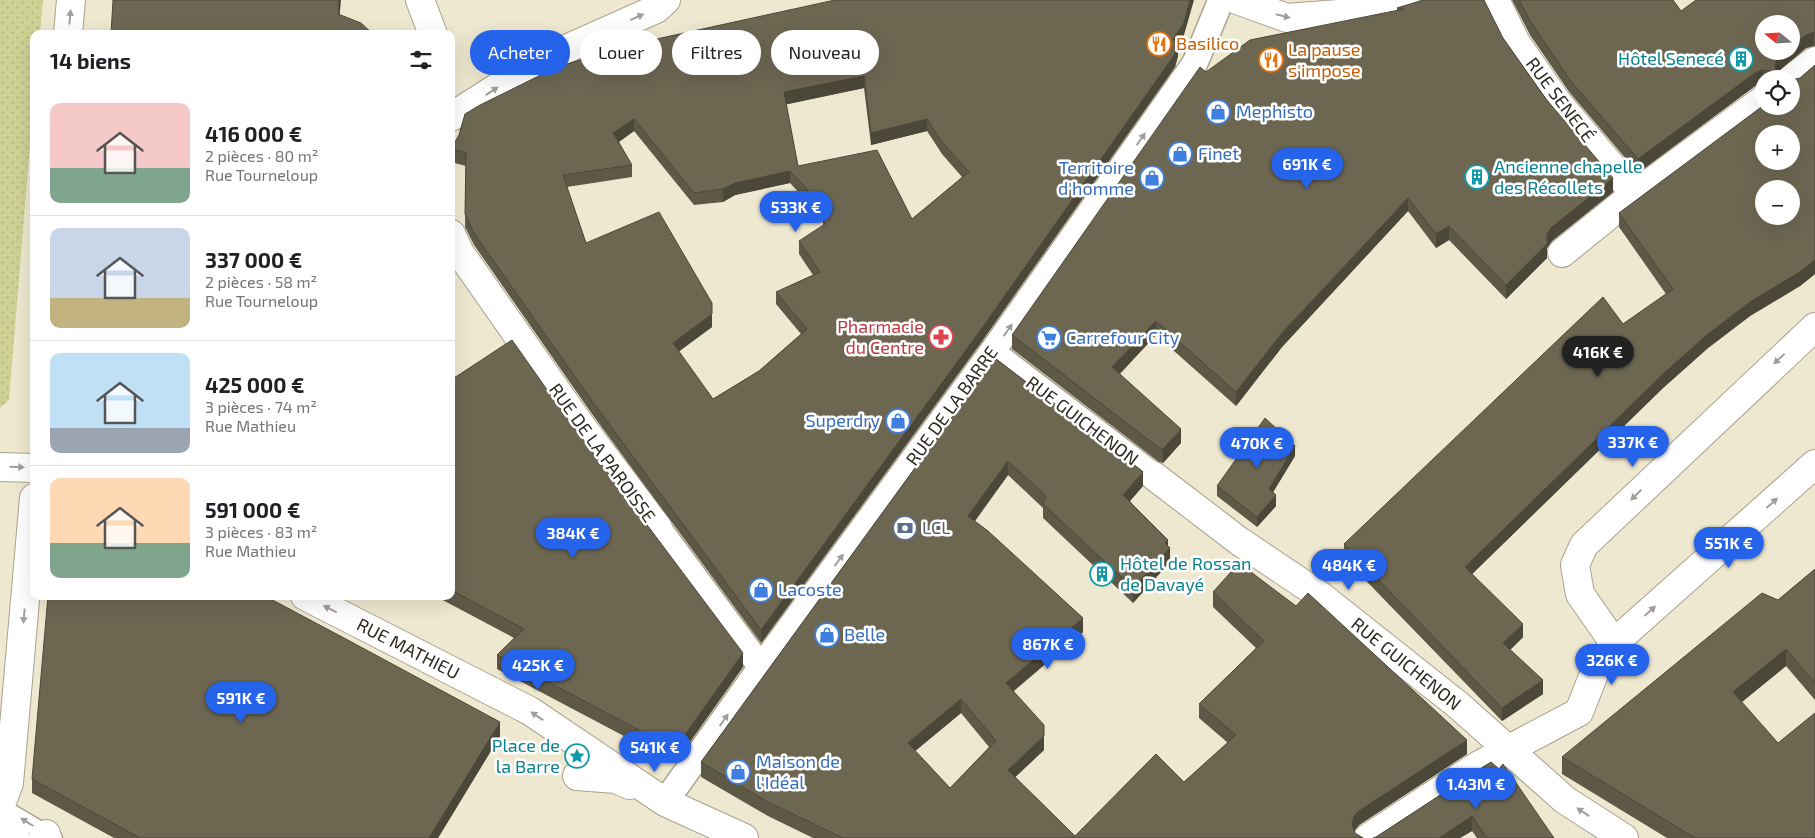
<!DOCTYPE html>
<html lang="fr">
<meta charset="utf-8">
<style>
body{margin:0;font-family:"Exo 2",sans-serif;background:#f6f6f6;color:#202124;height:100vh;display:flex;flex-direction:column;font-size:19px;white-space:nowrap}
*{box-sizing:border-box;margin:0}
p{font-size:16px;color:#757577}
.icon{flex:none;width:28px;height:28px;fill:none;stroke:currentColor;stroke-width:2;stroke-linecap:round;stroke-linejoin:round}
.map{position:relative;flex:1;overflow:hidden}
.panel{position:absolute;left:30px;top:30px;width:425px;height:570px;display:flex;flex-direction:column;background:#fff;border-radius:10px;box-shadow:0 5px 20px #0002}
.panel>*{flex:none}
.top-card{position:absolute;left:470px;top:30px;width:475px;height:45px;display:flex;gap:10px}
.needle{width:32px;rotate:288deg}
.buttons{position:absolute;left:1755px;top:15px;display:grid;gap:10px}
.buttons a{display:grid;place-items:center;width:45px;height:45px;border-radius:50%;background:#fff;box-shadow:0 5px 20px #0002;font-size:25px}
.price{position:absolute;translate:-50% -42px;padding:0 11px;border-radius:18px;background:#2563eb;color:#fff;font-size:16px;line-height:32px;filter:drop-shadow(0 1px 2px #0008)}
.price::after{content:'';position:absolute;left:50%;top:30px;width:15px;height:11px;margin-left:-8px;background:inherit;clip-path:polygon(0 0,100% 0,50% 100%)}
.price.current{background:#222;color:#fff}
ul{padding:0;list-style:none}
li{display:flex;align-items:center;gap:15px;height:125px;padding:0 20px}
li+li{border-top:1px solid #e0e0e0}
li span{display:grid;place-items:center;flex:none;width:140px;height:100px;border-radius:10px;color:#555}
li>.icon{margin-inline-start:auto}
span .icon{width:60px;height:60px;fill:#fffc;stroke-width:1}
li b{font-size:21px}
h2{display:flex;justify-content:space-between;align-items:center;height:60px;padding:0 20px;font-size:21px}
.tag{padding:0 18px;border-radius:22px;background:#fff;box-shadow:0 5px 20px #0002;font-size:18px;line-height:45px}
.tag.current{background:#2563eb;color:#fff}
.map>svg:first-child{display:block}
</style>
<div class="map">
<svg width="1815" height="838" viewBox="0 0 1815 838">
<defs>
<pattern id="green-dots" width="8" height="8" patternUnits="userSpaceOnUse" patternTransform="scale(1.25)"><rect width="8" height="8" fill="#ced295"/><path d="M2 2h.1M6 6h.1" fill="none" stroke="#b1b480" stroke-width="1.8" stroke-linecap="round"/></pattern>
</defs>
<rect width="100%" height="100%" fill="#efe8d0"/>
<polygon fill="url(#green-dots)" points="0,0 43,0 40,34 34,34 34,97 9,400 0,408"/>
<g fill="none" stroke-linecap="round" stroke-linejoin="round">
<g stroke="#a9a28c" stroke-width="19">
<polyline id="service" points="0,806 54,838"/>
</g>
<g stroke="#a9a28c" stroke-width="28">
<g id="pedestrian">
<polyline points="992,352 1154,476"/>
<polyline points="658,528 761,667"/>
<polyline points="665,802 761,667 992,352 1195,63 1221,0"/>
</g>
</g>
<g stroke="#a9a28c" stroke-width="30">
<g id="minor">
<polyline points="420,0 433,34"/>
<polyline points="1237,0 1287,18 1377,11 1417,0"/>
<polyline points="1495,0 1516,43 1558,103 1635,194 1764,99"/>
<polyline points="68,34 71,0"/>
<polyline points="1791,79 1815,61"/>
<polyline points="451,117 537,62 656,9 666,0"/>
<polyline points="451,234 460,253 579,423 658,528"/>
<polyline points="1562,253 1635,194"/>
<polyline points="0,467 34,468"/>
<polyline points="1154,476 1239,541 1318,594 1458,705 1565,800 1624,838"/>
<polyline points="305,596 530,711 665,802 744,838"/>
<polyline points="1614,643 1580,594 1575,565 1584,545 1815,327"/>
<polyline points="577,776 616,779 629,785"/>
<polyline points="0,807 9,783 34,498"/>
<polyline points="43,838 46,834"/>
<polyline points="1368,838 1479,765 1579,712 1596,669 1614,643 1815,464"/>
</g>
</g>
<g stroke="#a9a28c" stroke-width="30">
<polyline id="tertiary" points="0,829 16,838"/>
</g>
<use href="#service" stroke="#fff" stroke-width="16"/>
<use href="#pedestrian" stroke="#fff" stroke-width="25"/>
<use href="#minor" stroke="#fff" stroke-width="28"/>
<use href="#tertiary" stroke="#fff" stroke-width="28"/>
</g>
<g fill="#5e5947" fill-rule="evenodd">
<polygon points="1512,0 1673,0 1681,11 1815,0 1815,46 1806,48 1778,72 1779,75 1784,79 1764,79 1764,84 1755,86 1638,173 1570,93 1530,35"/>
<polygon points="1397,8 1503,38 1613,192 1552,241 1547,248 1547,258 1506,299 1449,240 1436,248 1408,211 1282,347 1236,406 1156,335 1120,374 1181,443 1163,463 1159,462 1012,349 1012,335 1206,72 1397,11"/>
<path d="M1184,35L1178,44V56L1175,67L980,344L761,643L592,414L474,245L465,227L466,166L451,162V149L459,135L465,114ZM864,88L871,145L927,131L942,154L962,177L912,219L798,166L786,104ZM634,131L694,205L723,202L735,195L790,183L824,220L823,221V226L799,241V254L813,275L776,292V304L801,334L759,371L713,399L678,351L712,327L586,243L567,187L632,177V165L619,142Z"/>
<polygon points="1815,65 1815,274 1800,286 1750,316 1708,348 1663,388 1472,574 1523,637 1510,650 1543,694 1502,721 1344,558 1344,544 1623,324 1666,294 1619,227 1619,213 1764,106 1792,81 1800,78"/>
<path d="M995,358L1143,486L1130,501L1168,546L1170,562L1133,603L1043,518V508L1008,475L974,521L1083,632L1014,691L1044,750L1015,777L1075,836L1184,782L1228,743L1199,718V704L1256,648L1213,607V592L1467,754L1359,825L1355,830V833L1363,838H813L768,816L701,777V762ZM961,713L989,747L950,788L915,751Z"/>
<polygon points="451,380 567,418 743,667 675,763 497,669 497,655 514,638 435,596 451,596"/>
<polygon points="1295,456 1273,492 1276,506 1257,527 1217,496 1217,486"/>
<polygon points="1815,569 1815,700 1786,666 1742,702 1815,838 1667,838 1562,774 1562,757 1778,600"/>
<polygon points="500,736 438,838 114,838 32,793 32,779"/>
<polygon points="1487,764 1554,838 1477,838 1472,831 1460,838 1373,838 1376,837"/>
</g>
<g fill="#4c4839">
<polygon points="339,0 341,0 338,32 338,14"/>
<polygon points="1190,0 1194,0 1184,35 1173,51 1173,39"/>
<polygon points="1814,32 1814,45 1806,48 1777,72 1775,67 1777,59 1786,51 1791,51 1791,47 1806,35"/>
<polygon points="1178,44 1178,56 1175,67 980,344 761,643 761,630"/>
<polygon points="1763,70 1763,83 1755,86 1638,173 1638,159 1755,73"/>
<polygon points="864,76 864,88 784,105 784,92"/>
<polygon points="634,119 634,131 613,146 613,133"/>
<polygon points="927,119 927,131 871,145 871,133"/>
<polygon points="790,171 790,183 735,195 723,202 723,189 735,183"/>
<polygon points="1613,178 1613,192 1552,241 1547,248 1547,258 1506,299 1506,285 1552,227"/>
<polygon points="1408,198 1408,211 1282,347 1236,406 1236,392 1282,333"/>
<polygon points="1449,226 1449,240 1436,248 1436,234"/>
<polygon points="1815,260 1815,274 1800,286 1750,316 1708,348 1663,388 1465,581 1465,567 1663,374 1708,334 1750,302"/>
<polygon points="712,314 712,327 673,356 673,343"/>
<polygon points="1156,321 1156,335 1112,381 1112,367"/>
<polygon points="1181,429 1181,443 1163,463 1163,449"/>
<polygon points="1295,446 1295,456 1269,499 1269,489"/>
<polygon points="1008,461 1008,475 968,531 968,516"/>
<polygon points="1143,472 1143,486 1123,509 1123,495"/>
<polygon points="1276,495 1276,506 1257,527 1257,517"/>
<polygon points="1168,540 1168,550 1170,548 1170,562 1133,603 1133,588 1165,543"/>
<polygon points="1083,618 1083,632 1006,697 1006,683"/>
<polygon points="1523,624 1523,637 1503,657 1503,643"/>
<polygon points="1786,649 1786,666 1733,709 1733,692"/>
<polygon points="743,653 743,667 675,763 675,749"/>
<polygon points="1543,680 1543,694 1502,721 1502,708"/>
<polygon points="961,699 961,713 908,757 908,743"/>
<polygon points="500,722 500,736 438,838 429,838"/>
<polygon points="1044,736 1044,750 1008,784 1008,770"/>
<polygon points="1467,740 1467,754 1359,825 1354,831 1352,824 1354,816 1359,811"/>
<polygon points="1472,816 1472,831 1460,838 1439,838"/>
</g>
<g fill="#6d6752" stroke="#4c4839" fill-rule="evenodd">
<polygon points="113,0 339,0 338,14 361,23 373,34 111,34"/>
<path d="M835,0H1190L1184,23L1173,39L1178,44L1175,54L980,331L761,630L592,401L474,233L465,214L466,153L451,149L459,135L465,114L480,105L555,68L620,47ZM864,76L871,133L927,119L942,142L969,172L912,219L877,150L798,166L784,92ZM634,119L694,193L723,189L735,183L790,171L831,215L823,221L825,224L799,241L820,272L776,292L807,329L759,371L713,399L673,343L712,314V303L659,212L586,243L563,175L632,165L613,133Z"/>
<polygon points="1423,0 1484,0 1503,38 1546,99 1613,178 1552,227 1547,234 1547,244 1506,285 1449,226 1436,234 1408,198 1282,333 1236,392 1156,321 1112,367 1181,429 1163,449 1159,448 1012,335 1200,67 1206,72 1250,40 1404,9 1397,8"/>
<polygon points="1519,0 1673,0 1681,11 1696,0 1815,0 1815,32 1806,35 1791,47 1791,24 1764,24 1764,51 1786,51 1777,59 1775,67 1779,75 1784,79 1778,79 1776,76 1771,71 1763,70 1755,73 1638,159 1570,80 1530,21"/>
<path d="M1815,65V260L1800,272L1750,302L1708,334L1663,374L1465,567L1523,624L1503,643L1543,680L1502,708L1344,544L1603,297L1623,324L1673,289L1619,213L1764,105V106H1791V80L1800,78ZM1764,134H1791V161H1764ZM1764,189H1791V216H1764Z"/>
<polygon points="512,340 567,418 743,653 675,749 497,655 524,629 451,590 451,380"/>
<path d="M995,358L1141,470L1143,472L1123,495L1168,540L1165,543L1170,548L1133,588L1043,504L1046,496L1008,461L968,516L988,531L1083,618L1006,683L1044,725V736L1008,770L1075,836L1156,754L1184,782L1236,735L1199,704L1264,641L1213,592L1239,563L1296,606L1308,593L1467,740L1359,811L1354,816L1352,824L1355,833L1363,838H843L768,802L701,762ZM961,699L996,741L950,788L908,743Z"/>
<polygon points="1265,418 1295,446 1269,489 1276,495 1257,517 1217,486"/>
<polygon points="1815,569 1815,683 1786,649 1733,692 1778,743 1815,713 1815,838 1695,838 1562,757 1762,593 1778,600"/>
<polygon points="48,596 265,596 344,638 500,722 429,838 140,838 32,779"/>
<polygon points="1491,762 1499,769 1503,764 1554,838 1487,838 1472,816 1439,838 1373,838 1376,837"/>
</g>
<defs><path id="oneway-solid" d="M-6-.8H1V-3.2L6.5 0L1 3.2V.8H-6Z" transform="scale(1.25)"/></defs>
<g fill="#a09f9b">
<use href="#oneway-solid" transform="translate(1283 16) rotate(14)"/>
<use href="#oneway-solid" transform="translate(70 17) rotate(-85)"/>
<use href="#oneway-solid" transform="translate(637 17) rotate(-24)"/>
<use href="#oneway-solid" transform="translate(492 91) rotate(-33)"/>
<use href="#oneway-solid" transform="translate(1141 139) rotate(-55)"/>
<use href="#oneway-solid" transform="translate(1008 330) rotate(-55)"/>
<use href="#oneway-solid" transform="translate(1779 359) rotate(137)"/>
<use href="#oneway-solid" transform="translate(17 467) rotate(2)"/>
<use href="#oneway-solid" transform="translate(1636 495) rotate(136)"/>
<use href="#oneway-solid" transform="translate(1772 503) rotate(-42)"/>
<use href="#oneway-solid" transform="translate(839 560) rotate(-54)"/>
<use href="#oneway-solid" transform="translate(330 609) rotate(-153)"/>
<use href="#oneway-solid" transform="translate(1650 611) rotate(-42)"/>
<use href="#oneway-solid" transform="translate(24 616) rotate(95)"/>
<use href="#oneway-solid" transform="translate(537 716) rotate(-146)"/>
<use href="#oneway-solid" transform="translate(724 720) rotate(-55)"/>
<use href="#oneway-solid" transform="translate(1583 812) rotate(-147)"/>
<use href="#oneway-solid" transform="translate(27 822) rotate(-148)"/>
</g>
<defs>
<g id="restaurant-ring" transform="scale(1.25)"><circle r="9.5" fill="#fff" stroke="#e8710a" stroke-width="1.5"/><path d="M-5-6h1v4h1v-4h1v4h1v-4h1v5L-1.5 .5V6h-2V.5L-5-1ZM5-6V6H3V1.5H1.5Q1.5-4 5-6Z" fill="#e8710a"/></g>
<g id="building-ring" transform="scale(1.25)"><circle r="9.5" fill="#fff" stroke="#0f9aa8" stroke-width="1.5"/><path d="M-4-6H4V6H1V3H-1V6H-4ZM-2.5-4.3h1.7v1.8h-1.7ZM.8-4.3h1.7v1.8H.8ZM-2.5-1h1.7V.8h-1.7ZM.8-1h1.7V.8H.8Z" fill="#0f9aa8"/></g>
<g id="shop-ring" transform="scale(1.25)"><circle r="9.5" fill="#fff" stroke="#3f7fe0" stroke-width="1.5"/><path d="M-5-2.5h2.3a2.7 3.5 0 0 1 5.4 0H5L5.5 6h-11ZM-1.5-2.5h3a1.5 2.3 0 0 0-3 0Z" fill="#3f7fe0"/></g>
<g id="pharmacy-ring" transform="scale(1.25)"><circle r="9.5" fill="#fff" stroke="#e0444e" stroke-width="1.5"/><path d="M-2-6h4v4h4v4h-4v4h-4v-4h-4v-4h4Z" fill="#e0444e"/></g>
<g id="supermarket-ring" transform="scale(1.25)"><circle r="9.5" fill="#fff" stroke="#3f7fe0" stroke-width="1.5"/><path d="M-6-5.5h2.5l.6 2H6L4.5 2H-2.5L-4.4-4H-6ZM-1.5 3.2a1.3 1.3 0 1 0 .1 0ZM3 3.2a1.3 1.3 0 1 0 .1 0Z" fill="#3f7fe0"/></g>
<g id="bank-ring" transform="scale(1.25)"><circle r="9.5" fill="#fff" stroke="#5c6f8a" stroke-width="1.5"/><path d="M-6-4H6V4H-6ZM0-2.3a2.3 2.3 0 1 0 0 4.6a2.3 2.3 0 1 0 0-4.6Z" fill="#5c6f8a"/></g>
<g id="sight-ring" transform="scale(1.25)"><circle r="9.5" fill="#fff" stroke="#0f9aa8" stroke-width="1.5"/><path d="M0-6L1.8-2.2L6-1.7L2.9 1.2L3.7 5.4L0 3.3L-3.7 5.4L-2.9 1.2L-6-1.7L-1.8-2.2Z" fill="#0f9aa8"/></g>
</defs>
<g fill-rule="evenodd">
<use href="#restaurant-ring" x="1159" y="44"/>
<use href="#building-ring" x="1741" y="59"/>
<use href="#restaurant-ring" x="1271" y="60"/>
<use href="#shop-ring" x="1218" y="112"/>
<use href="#shop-ring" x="1180" y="154"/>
<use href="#building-ring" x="1477" y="177"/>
<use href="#shop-ring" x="1152" y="178"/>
<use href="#pharmacy-ring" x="941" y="337"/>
<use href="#supermarket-ring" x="1049" y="338"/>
<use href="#shop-ring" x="898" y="421"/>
<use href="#bank-ring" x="905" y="528"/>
<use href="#building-ring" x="1102" y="574"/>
<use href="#shop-ring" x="761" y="590"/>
<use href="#shop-ring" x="827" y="635"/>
<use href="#sight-ring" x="577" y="756"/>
<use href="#shop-ring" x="738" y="772"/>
</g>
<g text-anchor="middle" stroke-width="5" stroke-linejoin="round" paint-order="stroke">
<g font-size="18" fill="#c56008" stroke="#fff" text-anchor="start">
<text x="1176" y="50">Basilico</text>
<text x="1288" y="56">La pause<tspan x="1288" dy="21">s'impose</tspan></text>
</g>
<g font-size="18" fill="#0d838f" stroke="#fff" text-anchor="end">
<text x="1724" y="65">Hôtel Senecé</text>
<text x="1494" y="173" text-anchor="start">Ancienne chapelle<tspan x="1494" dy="21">des Récollets</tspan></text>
<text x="1120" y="570" text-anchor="start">Hôtel de Rossan<tspan x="1120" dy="21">de Davayé</tspan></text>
<text x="560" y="752">Place de<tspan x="560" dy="21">la Barre</tspan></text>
</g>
<g font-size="18" fill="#2b2920" stroke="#fff">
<text transform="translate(1560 100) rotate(53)" y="6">RUE SENECÉ</text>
<text transform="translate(952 406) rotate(-54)" y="6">RUE DE LA BARRE</text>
<text transform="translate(1082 421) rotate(37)" y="6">RUE GUICHENON</text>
<text transform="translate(602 453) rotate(54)" y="6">RUE DE LA PAROISSE</text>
<text transform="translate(408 649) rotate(27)" y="6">RUE MATHIEU</text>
<text transform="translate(1406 664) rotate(39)" y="6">RUE GUICHENON</text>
</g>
<g font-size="18" fill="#366cbe" stroke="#fff" text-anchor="start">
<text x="1236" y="118">Mephisto</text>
<text x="1198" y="160">Finet</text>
<text x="1134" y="174" text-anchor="end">Territoire<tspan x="1134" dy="21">d'homme</tspan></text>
<text x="1066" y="344">Carrefour City</text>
<text x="880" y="427" text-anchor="end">Superdry</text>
<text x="778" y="596">Lacoste</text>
<text x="844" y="641">Belle</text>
<text x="756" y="768">Maison de<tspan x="756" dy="21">l'Idéal</tspan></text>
</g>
<g font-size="18" fill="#be3a42" stroke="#fff" text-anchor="end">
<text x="924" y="333">Pharmacie<tspan x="924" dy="21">du Centre</tspan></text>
</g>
<g font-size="18" fill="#4e5e75" stroke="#fff" text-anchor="start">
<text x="922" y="534">LCL</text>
</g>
</g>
</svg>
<div class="buttons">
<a><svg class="needle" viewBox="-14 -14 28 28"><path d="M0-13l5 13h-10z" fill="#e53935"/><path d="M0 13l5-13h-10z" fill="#757577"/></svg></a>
<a><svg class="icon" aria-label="locate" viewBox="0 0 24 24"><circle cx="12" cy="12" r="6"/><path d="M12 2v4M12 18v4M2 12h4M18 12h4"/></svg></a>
<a>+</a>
<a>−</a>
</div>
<b class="price" style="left:1307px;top:190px">691K €</b>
<b class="price" style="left:796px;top:233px">533K €</b>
<b class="price current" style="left:1598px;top:378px">416K €</b>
<b class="price" style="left:1633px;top:468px">337K €</b>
<b class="price" style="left:1257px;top:469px">470K €</b>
<b class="price" style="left:573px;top:559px">384K €</b>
<b class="price" style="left:1729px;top:569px">551K €</b>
<b class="price" style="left:1349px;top:591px">484K €</b>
<b class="price" style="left:1048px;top:670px">867K €</b>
<b class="price" style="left:1612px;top:686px">326K €</b>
<b class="price" style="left:538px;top:691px">425K €</b>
<b class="price" style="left:241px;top:724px">591K €</b>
<b class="price" style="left:655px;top:773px">541K €</b>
<b class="price" style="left:1476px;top:810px">1.43M €</b>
<div class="top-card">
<a class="tag current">Acheter</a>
<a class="tag">Louer</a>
<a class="tag">Filtres</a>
<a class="tag">Nouveau</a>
</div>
<section class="panel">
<h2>14 biens<svg class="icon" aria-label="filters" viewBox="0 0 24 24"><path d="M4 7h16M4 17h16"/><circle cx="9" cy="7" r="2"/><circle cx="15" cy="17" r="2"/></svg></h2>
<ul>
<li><span style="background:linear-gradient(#f6c9c9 65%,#7fa58c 0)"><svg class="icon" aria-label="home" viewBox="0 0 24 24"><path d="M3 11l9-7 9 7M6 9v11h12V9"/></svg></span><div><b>416 000 €</b><p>2 pièces · 80 m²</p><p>Rue Tourneloup</p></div></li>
<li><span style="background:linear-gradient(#c9d6e8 70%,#c2b280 0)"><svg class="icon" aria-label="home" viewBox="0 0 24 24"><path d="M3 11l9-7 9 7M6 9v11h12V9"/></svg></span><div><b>337 000 €</b><p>2 pièces · 58 m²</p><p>Rue Tourneloup</p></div></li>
<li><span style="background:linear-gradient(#bfe0f5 75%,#9aa5b1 0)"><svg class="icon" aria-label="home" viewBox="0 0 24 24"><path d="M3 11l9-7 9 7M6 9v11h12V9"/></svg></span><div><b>425 000 €</b><p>3 pièces · 74 m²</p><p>Rue Mathieu</p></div></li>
<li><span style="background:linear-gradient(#ffd9b3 65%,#7fa58c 0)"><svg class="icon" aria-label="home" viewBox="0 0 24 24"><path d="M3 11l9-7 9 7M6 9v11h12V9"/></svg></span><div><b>591 000 €</b><p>3 pièces · 83 m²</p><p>Rue Mathieu</p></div></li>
</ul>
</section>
</div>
